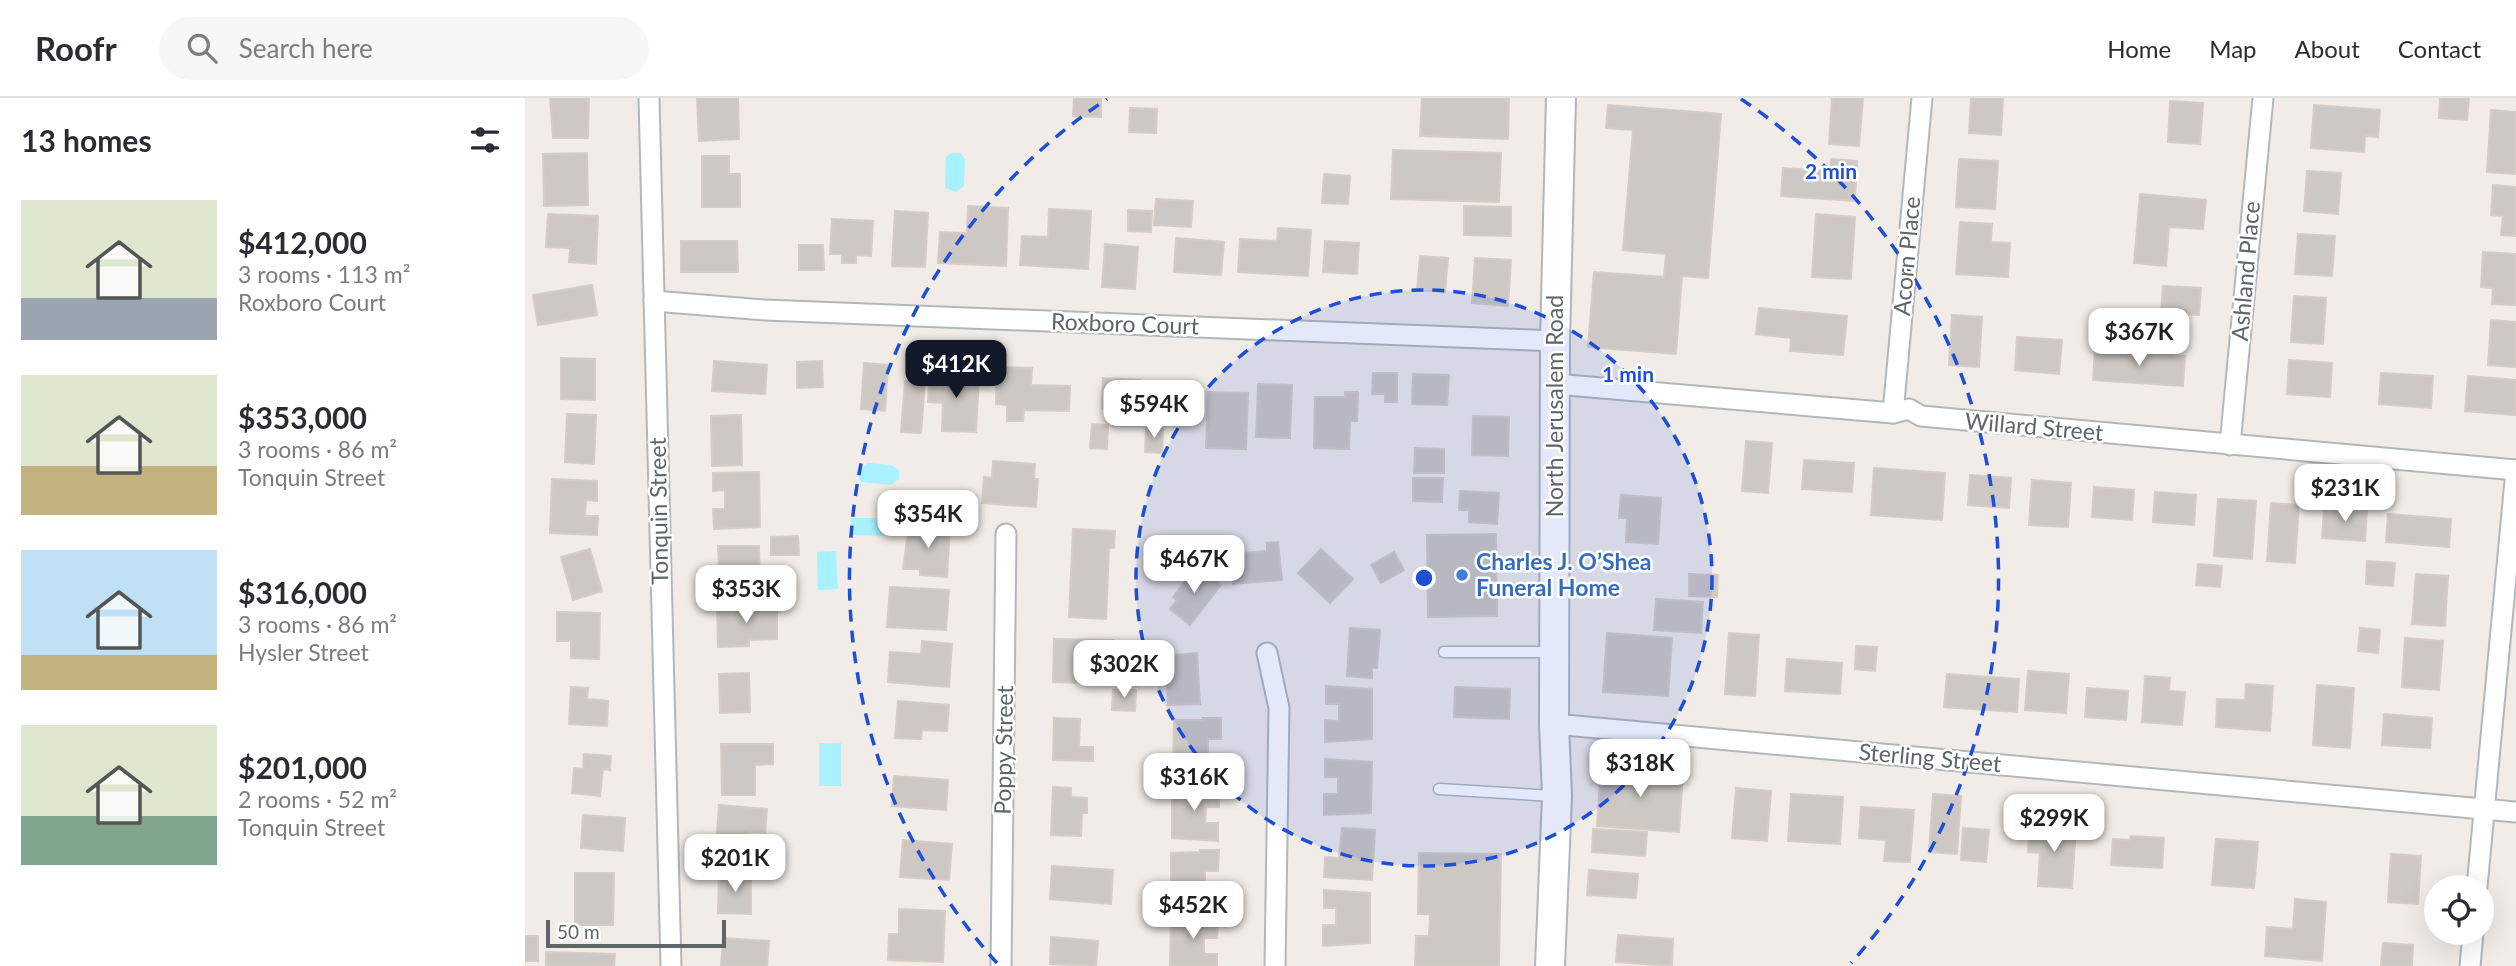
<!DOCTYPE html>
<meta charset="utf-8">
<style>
body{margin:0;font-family:Lato,sans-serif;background:#f7f7f7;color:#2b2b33;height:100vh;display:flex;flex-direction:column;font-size:26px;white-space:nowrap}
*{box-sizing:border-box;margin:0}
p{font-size:23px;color:#7c7c81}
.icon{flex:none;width:38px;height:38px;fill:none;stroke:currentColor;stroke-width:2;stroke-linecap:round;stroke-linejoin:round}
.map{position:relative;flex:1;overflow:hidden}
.details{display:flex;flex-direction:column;background:#fff;width:525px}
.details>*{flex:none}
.fabs{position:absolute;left:1899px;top:777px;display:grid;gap:14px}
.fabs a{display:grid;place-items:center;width:70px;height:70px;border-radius:50%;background:#fff;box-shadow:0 7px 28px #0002;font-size:35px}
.scale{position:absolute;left:21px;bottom:18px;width:180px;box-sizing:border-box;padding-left:7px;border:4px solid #5e6668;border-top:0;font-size:19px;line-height:24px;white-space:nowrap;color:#5e6668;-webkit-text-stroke:5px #fff;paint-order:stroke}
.price{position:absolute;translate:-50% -60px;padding:0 16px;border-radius:14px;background:#fff;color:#222;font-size:23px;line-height:46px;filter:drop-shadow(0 2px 4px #0008)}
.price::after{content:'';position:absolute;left:50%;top:42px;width:21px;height:16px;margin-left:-10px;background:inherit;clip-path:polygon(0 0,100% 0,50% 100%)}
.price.on{background:#111827;color:#fff}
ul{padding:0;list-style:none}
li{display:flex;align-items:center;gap:21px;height:175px;padding:0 21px}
li span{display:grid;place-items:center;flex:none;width:196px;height:140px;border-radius:0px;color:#555}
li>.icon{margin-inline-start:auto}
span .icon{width:84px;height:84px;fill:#fffc;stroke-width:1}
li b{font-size:30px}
h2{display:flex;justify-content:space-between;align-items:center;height:84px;padding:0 21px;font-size:30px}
header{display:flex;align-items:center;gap:42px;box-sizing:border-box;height:98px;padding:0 35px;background:#fff;border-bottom:2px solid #e1e1e2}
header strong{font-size:33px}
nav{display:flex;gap:38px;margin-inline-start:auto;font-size:24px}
.search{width:490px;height:63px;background:#f7f7f7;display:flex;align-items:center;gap:18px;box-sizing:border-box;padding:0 24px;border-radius:38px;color:#7c7c81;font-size:26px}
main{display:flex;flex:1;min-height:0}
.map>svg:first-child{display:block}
</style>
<header>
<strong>Roofr</strong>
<div class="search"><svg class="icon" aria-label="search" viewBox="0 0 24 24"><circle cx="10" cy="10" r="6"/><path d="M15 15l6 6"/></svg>Search here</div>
<nav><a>Home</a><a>Map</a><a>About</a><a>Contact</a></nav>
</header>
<main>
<section class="details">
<h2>13 homes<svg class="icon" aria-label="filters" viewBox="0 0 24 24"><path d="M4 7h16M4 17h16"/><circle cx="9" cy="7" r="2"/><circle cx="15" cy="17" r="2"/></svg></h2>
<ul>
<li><span style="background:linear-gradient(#dfe7d0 70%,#9aa5b1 0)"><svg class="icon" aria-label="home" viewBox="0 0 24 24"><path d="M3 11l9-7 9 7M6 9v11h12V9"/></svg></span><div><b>$412,000</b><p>3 rooms · 113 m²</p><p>Roxboro Court</p></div></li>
<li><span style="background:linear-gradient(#dfe7d0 65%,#c2b280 0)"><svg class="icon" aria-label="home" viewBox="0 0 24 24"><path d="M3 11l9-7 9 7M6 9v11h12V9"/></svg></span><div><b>$353,000</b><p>3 rooms · 86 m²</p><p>Tonquin Street</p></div></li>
<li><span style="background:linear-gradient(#bfe0f5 75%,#c2b280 0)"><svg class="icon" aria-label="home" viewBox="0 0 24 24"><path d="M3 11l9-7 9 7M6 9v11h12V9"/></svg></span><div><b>$316,000</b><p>3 rooms · 86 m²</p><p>Hysler Street</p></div></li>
<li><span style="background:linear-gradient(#dfe7d0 65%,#7fa58c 0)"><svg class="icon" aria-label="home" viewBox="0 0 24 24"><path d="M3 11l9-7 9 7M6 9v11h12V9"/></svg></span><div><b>$201,000</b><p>2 rooms · 52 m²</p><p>Tonquin Street</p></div></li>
</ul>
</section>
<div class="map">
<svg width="1991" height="868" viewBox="0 0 1991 868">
<rect width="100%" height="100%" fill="#f1ece7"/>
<g fill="#aaf1ff">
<polygon points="426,55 436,55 440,61 439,88 431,94 420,90 421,59"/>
<polygon points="343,365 366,367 374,372 374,381 365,387 336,384 332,374"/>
<polygon points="326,420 361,420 360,438 326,437"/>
<polygon points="311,453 313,491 293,492 292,454"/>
<rect x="294" y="645" width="22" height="43"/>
</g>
<g fill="#cdc8c3" stroke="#d7ccc5" stroke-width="2">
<polygon points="25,0 64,0 63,40 28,40"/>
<polygon points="172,0 213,0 214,41 174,43"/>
<polygon points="549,0 576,0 576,19 548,18"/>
<polygon points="897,0 984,0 983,41 895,38"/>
<polygon points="1307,0 1338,0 1334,48 1304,46"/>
<polygon points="1446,0 1478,0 1476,37 1444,35"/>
<polygon points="1915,0 1944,0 1942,22 1914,20"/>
<polygon points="1645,3 1678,5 1675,46 1643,44"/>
<polygon points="1083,7 1196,16 1183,180 1157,178 1151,256 1063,249 1069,174 1139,179 1141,156 1098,152 1108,32 1081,30"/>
<polygon points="1789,7 1855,12 1853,39 1840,38 1839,54 1786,50"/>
<polygon points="605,10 632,11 631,35 604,34"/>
<polygon points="1966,12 1991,14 1991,76 1962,74"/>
<polygon points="868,52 976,55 974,104 866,101"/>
<polygon points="62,55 63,107 19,108 18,56"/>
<polygon points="177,58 204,58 204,76 215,76 215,109 177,109"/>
<polygon points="1306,61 1332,63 1330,103 1256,98 1258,70 1305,73"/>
<polygon points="1434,61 1473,63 1470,111 1431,109"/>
<polygon points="1782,73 1816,75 1813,116 1779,113"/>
<polygon points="799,76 825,78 823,106 797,105"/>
<polygon points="1968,87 1991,89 1991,138 1976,137 1978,118 1966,117"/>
<polygon points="1615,96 1681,102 1678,131 1644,129 1641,168 1609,165"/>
<polygon points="631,101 668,103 666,129 629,127"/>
<polygon points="443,108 483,110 481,168 413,165 415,134 442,135"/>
<polygon points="939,108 986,109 986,138 939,137"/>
<polygon points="524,111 566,113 563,171 495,167 497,138 523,139"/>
<polygon points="603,112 627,113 626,134 603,133"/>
<polygon points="370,113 403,115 400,169 367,168"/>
<polygon points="23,116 73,118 71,166 44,164 45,150 21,149"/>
<polygon points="1291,116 1330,119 1326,181 1287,179"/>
<polygon points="307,121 348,123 346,158 331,157 331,165 317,165 317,156 305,156"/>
<polygon points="1435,124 1467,126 1466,144 1485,145 1483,179 1431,176"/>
<polygon points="753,130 786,132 783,178 713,174 715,141 752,143"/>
<polygon points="1773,136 1810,138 1807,178 1770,176"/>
<polygon points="651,140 699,144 696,177 649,174"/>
<polygon points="156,143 212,143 213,174 156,174"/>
<polygon points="800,143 834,145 832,176 798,174"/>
<polygon points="580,146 613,149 610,191 577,189"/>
<polygon points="274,147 298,147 299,172 274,172"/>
<polygon points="1958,154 1991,156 1991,207 1967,206 1968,190 1956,189"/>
<polygon points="895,158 923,160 920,194 892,192"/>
<polygon points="950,160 986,162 983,208 947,205"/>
<polygon points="67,187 72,217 13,227 8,197"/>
<polygon points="1638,188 1676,190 1674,217 1636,215"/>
<polygon points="1769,198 1801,200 1798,246 1766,244"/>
<polygon points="1234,210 1322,218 1318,257 1265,253 1266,240 1231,236"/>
<polygon points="1427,217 1457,219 1454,269 1424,267"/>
<polygon points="1966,222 1991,224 1991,269 1963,267"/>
<polygon points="1492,239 1537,242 1534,276 1490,272"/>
<polygon points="1570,252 1660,258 1658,288 1568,282"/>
<polygon points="36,260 70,261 70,302 36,301"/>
<polygon points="1764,262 1807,265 1805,299 1762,296"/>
<polygon points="189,263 242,267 240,296 187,293"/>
<polygon points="297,263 298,289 272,290 272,264"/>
<polygon points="339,265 363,267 360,313 336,311"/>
<polygon points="472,269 507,270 506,287 545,288 544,313 499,312 498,323 482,323 482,307 471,306"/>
<polygon points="405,275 454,277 451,334 417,333 418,305 403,304"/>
<polygon points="848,275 872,275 872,304 860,304 860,296 847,296"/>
<polygon points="1856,275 1908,278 1906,310 1854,306"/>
<polygon points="888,276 924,277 922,307 887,306"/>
<polygon points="1943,278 1991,282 1990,317 1940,313"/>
<polygon points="578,280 616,282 614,328 588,328 589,311 577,311"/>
<polygon points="380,283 400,284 396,335 376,334"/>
<polygon points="632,283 670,285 669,315 630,313"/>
<polygon points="733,286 767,287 765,340 731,339"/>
<polygon points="683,294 723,295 721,351 681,350"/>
<polygon points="820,294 833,294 832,323 825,323 824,351 789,350 790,299 820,299"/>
<polygon points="42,316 71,317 69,366 40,364"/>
<polygon points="216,317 217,367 187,368 186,318"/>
<polygon points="948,318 984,319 983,358 947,357"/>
<polygon points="567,326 583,327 582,351 565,350"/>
<polygon points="621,330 638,331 637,355 620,354"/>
<polygon points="1221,343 1247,345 1243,395 1217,393"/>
<polygon points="890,350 919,351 919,375 889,375"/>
<polygon points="1279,362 1329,365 1327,394 1277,391"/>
<polygon points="468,363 510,366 509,381 513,381 511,409 457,405 459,379 467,380"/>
<polygon points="1349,370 1420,375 1417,422 1346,417"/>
<polygon points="234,374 235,429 189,431 188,411 200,411 200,392 188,393 188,375"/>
<polygon points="1445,377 1486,380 1484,410 1443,407"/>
<polygon points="888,380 918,380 917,404 888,403"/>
<polygon points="27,381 72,383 72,403 61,402 60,418 73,418 72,437 25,435"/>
<polygon points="1507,382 1546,385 1543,429 1504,427"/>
<polygon points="1569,389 1609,392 1607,422 1567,419"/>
<polygon points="935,393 974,395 972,426 944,424 944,412 934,412"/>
<polygon points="1630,394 1671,397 1669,427 1628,424"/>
<polygon points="1096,397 1136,400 1133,446 1101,444 1102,420 1094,420"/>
<polygon points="1693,401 1731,403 1727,461 1689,458"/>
<polygon points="1746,405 1774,407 1770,465 1742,463"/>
<polygon points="1799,410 1842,413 1840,443 1797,440"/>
<polygon points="1863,416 1926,421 1924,449 1861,444"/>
<polygon points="384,426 425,428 422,479 395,477 395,471 378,471"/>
<polygon points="548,431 590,433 589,450 584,450 581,521 544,519"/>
<polygon points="971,436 972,518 903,519 902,437"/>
<polygon points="273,438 274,457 246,457 246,439"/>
<polygon points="753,444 757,482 708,486 705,456 742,453 742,445"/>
<polygon points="193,448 234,448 235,500 190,501 189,472 194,472"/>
<polygon points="65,451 77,493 48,502 36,459"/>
<polygon points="796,451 828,481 805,505 773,475"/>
<polygon points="869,454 879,472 856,485 846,467"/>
<polygon points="1842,463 1870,465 1868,488 1841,486"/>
<polygon points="1673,466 1697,468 1695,489 1671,487"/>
<polygon points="672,468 696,487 665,527 645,511 652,502 648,499"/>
<polygon points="1164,476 1193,477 1192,499 1164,498"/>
<polygon points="1891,476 1923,478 1920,528 1887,526"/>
<polygon points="365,489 424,492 421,532 362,529"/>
<polygon points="1131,501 1178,504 1176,535 1129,532"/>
<polygon points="252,508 252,541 224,542 224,548 193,549 192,509"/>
<polygon points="32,514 75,515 74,561 46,560 46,543 32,543"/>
<polygon points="825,530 855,532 852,570 847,570 847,580 822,578"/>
<polygon points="1835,530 1855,532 1853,555 1833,553"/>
<polygon points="1082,535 1147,540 1143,598 1078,594"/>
<polygon points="1204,535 1234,537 1230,598 1200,596"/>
<polygon points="1880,540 1918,543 1914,592 1877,589"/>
<polygon points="529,541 589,542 589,573 557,573 557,585 528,584"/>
<polygon points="397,543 427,546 424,589 363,584 365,554 396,556"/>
<polygon points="1331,548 1352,549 1350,573 1330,571"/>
<polygon points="672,555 675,606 643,607 641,569 647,569 647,557"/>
<polygon points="1262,561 1317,565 1315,596 1260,593"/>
<polygon points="1503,573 1544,576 1541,615 1500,612"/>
<polygon points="224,575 225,614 195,615 194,576"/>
<polygon points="1422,576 1494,581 1492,614 1419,609"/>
<polygon points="1620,578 1645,580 1644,593 1660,594 1657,627 1617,624"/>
<polygon points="1721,586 1748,588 1745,633 1691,629 1692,601 1720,602"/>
<polygon points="1792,587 1829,590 1825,650 1788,647"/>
<polygon points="801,588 847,591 847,641 800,644 800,622 814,623 814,606 801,606"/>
<polygon points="46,589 63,590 62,601 83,603 82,628 44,626"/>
<polygon points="930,589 985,591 984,621 929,619"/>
<polygon points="1562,590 1603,593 1601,622 1560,619"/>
<polygon points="588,592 611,592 610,613 587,612"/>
<polygon points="373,603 424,607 422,633 397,632 396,641 370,640"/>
<polygon points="1859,616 1907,620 1905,650 1857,647"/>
<polygon points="529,620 555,621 554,649 568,649 568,663 528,662"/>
<polygon points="678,620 696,620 696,641 683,641 683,658 695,658 695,676 648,673 649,622 678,622"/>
<polygon points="196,646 248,646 248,666 230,667 230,697 197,697"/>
<polygon points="59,656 86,658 85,672 78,671 75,698 47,695 49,670 58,671"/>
<polygon points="800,661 847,664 846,715 799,717 799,696 813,696 813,679 800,679"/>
<polygon points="1076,668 1158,675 1154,734 1072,728"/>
<polygon points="369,678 423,682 421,712 367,708"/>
<polygon points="675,687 694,687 694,709 681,709 680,725 693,725 693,743 647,740 647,690 676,690"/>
<polygon points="528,689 546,690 546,699 562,700 562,715 557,715 556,738 526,737"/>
<polygon points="1211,690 1246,693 1242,743 1207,740"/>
<polygon points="1266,696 1318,699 1315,746 1263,743"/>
<polygon points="1408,696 1436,698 1432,756 1404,754"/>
<polygon points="194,707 242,711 240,735 225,734 223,751 191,749"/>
<polygon points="1336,709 1389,712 1385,764 1359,763 1361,742 1334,740"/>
<polygon points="58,717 100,720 98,753 56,750"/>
<polygon points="1505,725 1551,729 1547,790 1513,788 1515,755 1503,754"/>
<polygon points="817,730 850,732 847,782 799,779 800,759 814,760"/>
<polygon points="1438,730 1464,732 1461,764 1436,762"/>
<polygon points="1068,731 1122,734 1120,758 1067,754"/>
<polygon points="1606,738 1639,740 1637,770 1586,767 1588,741 1605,742"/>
<polygon points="1691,741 1733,744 1729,790 1687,787"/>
<polygon points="378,742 427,746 424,782 375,779"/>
<polygon points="675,752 694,752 693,773 680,773 680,790 693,790 692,808 646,805 646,755 675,754"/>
<polygon points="894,755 976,756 974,868 890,868 891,838 904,838 905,816 893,816"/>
<polygon points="1866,756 1896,758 1893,806 1863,804"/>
<polygon points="527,768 588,772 586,806 525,801"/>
<polygon points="1064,772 1113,776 1111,800 1062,797"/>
<polygon points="50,775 89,775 88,827 50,827"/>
<polygon points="194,776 226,776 226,816 193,815"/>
<polygon points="799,792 845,795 845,845 798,848 798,827 811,827 811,810 799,810"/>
<polygon points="1770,801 1801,804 1797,863 1740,858 1742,829 1768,831"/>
<polygon points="374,811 420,813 418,864 363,862 364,836 374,836"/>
<polygon points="674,818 693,818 692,840 679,840 679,856 692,856 692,868 645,868 646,821 674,821"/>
<polygon points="1093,837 1148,841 1147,868 1091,864"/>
<rect x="0" y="838" width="13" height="25"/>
<polygon points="526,839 573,843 571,868 525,866"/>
<polygon points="198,840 244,843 242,868 196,868"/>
<polygon points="1858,845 1888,847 1887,868 1856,868"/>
<polygon points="21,854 90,856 89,868 21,868"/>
</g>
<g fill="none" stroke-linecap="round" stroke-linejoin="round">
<g stroke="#b2b8ba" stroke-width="13">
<g id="service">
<polyline points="919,554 1028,554"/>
<polyline points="914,691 1028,698"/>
</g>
</g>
<g stroke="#b2b8ba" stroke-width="23">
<g id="minor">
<polyline points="124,0 146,868"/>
<polyline points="129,203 240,212 1030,243"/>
<polyline points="1030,286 1368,315 1384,311 1396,318 1991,372"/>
<polyline points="1368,315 1397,0"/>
<polyline points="1705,347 1738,0"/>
<polyline points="742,555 754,610 750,868"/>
<polyline points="1029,626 1991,714"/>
<polyline points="1952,789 1991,372"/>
<polyline points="476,868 481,436"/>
<polyline points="1945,868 1948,835"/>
</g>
</g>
<g stroke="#b1b7ba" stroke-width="32">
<polyline id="secondary" points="1025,868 1032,698 1029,626 1030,243 1036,0"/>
</g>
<use href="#service" stroke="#fff" stroke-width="10"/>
<use href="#minor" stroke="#fff" stroke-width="19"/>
<use href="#secondary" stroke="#fff" stroke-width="28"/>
</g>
<circle cx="899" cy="480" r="288" fill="#1d4ed8" fill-opacity=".12"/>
<g fill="none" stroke="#1d4ed8" stroke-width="3.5" stroke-dasharray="12 9">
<circle cx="899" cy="480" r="288"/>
<path d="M472 865A575 575 0 0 1 582 1M1216 1A575 575 0 0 1 1326 865"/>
</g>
<circle fill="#3f7fe0" stroke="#fff" stroke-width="2.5" cx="937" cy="477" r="7"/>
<g text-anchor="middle" stroke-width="5" stroke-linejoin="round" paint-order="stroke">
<g font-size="23" fill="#5e6668" stroke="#fff">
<text transform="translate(1382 158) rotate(-85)" y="8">Acorn Place</text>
<text transform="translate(1721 173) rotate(-85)" y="8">Ashland Place</text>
<text transform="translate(600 226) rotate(2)" y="8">Roxboro Court</text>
<text transform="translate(1030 308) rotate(-90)" y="8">North Jerusalem Road</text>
<text transform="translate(1509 329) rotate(5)" y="8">Willard Street</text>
<text transform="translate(134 413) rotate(-91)" y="8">Tonquin Street</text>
<text transform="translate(479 652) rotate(-89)" y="8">Poppy Street</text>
<text transform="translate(1405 660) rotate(5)" y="8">Sterling Street</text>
</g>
<g font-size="23" font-weight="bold" fill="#366cbe" stroke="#fff" text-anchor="start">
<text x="951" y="472">Charles J. O’Shea<tspan x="951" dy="26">Funeral Home</tspan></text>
</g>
</g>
<circle cx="899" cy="480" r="10" fill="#1d4ed8" stroke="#fff" stroke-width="3.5"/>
<g font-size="21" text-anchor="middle" font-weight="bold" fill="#1d4ed8" stroke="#fff" stroke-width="5" stroke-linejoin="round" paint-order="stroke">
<text x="1306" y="81">2 min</text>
<text x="1103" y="284">1 min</text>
</g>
</svg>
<div class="fabs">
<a><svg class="icon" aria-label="locate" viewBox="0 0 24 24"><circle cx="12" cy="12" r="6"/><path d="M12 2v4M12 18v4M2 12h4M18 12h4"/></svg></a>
</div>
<div class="scale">50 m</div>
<b class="price" style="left:1614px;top:270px">$367K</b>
<b class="price on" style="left:431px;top:302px">$412K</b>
<b class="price" style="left:629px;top:342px">$594K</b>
<b class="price" style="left:1820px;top:426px">$231K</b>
<b class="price" style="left:403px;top:452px">$354K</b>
<b class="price" style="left:669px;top:497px">$467K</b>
<b class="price" style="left:221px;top:527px">$353K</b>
<b class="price" style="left:599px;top:602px">$302K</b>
<b class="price" style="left:1115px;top:701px">$318K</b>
<b class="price" style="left:669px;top:715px">$316K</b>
<b class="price" style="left:1529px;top:756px">$299K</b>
<b class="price" style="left:210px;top:796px">$201K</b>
<b class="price" style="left:668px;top:843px">$452K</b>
</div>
</main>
